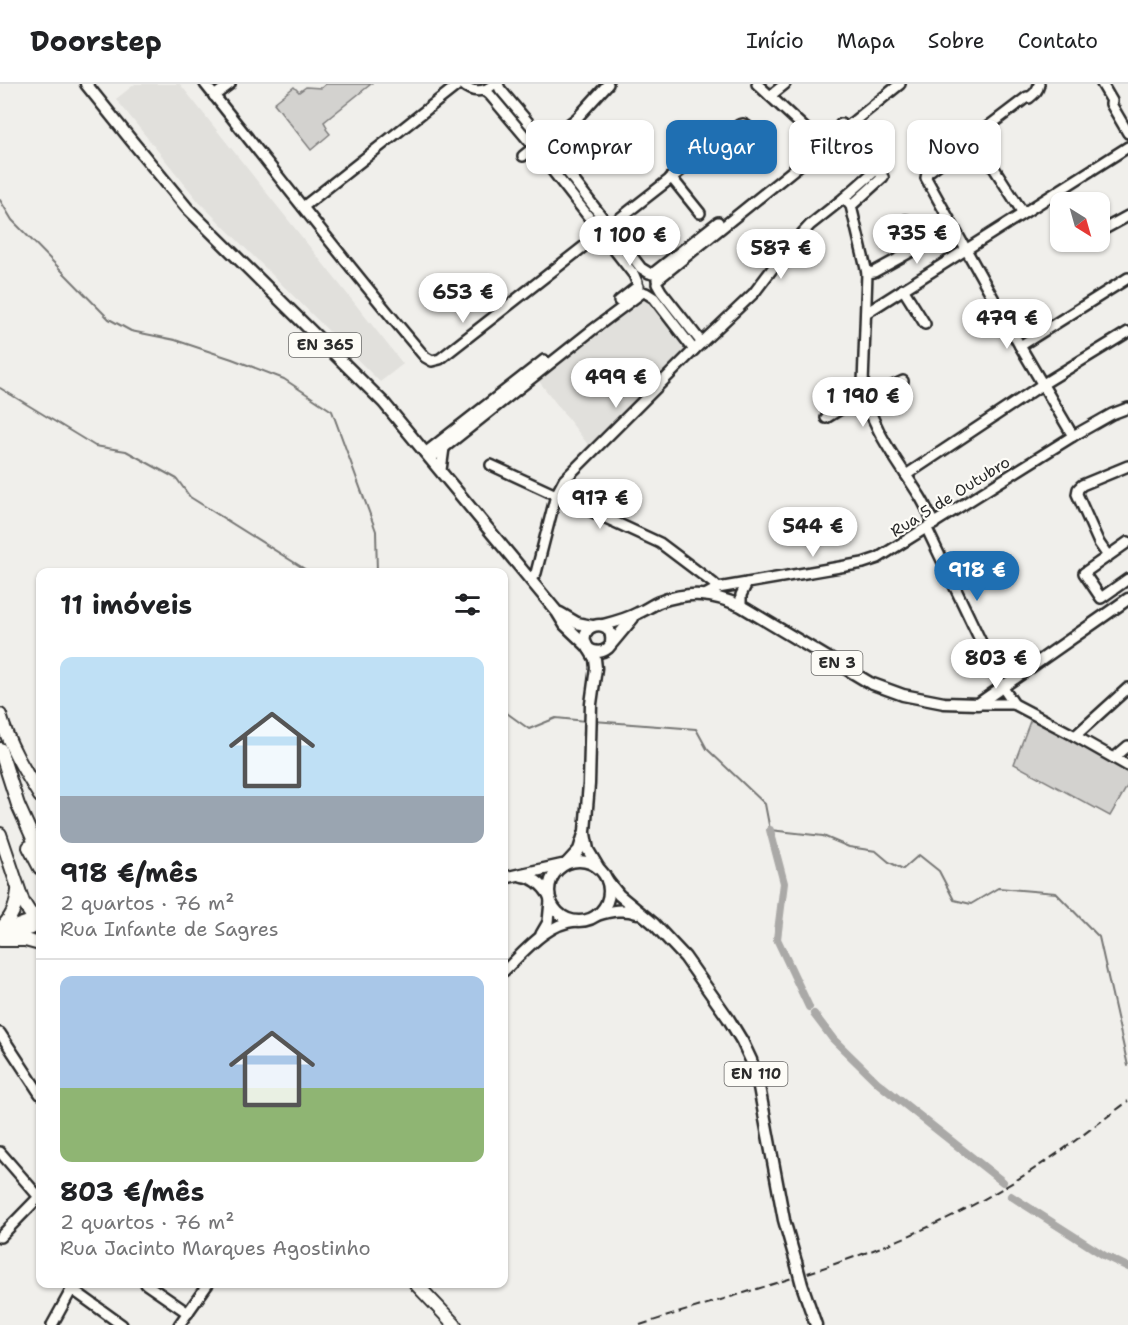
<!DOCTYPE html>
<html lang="pt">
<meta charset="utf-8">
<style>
body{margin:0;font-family:"Shantell Sans",sans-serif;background:#f6f6f6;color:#202124;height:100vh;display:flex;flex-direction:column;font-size:22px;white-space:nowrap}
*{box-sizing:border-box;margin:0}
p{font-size:20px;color:#757577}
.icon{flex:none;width:33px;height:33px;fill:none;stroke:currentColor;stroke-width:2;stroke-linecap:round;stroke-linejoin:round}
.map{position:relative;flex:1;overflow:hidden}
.sheet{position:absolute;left:36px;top:484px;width:472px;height:720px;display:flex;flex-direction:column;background:#fff;border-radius:12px;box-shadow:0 2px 4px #0004}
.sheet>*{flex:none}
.hud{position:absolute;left:526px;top:36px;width:512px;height:54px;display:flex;gap:12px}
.needle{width:39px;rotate:143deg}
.fabs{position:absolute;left:1050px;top:108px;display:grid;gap:12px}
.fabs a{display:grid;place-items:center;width:60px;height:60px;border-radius:12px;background:#fff;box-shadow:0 2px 4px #0004;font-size:30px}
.price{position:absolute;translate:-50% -51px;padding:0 14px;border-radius:21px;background:#fff;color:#222;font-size:20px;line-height:39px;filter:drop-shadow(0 2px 3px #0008)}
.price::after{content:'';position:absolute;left:50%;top:36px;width:18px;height:14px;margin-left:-9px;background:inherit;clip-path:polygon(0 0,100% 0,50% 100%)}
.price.on{background:#1f6fb2;color:#fff}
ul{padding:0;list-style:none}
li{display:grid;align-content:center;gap:12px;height:318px;padding:0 24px}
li+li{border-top:2px solid #e0e0e0}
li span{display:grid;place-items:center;height:186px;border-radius:12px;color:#555}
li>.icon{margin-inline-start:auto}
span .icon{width:108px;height:108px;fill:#fffc;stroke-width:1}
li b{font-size:26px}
h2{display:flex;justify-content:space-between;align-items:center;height:72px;padding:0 24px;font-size:26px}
.pill{padding:0 21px;border-radius:12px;background:#fff;box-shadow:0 2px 4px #0004;font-size:21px;line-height:54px}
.pill.on{background:#1f6fb2;color:#fff}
header{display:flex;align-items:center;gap:36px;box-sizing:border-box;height:84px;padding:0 30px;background:#fff;border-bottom:2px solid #e0e0e0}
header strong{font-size:28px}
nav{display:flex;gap:33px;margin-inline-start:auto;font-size:21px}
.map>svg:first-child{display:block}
</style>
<header>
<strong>Doorstep</strong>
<nav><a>Início</a><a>Mapa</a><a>Sobre</a><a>Contato</a></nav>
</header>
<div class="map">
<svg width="1128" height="1241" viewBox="0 0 1128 1241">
<rect width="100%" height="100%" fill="#f0efeb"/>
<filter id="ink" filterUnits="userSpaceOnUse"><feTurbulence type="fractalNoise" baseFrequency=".0167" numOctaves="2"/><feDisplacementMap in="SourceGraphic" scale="12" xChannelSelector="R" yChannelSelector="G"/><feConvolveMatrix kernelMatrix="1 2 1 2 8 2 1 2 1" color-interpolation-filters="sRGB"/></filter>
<g filter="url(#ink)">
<g fill="#e1e0dc">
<polygon points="135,0 180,0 403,280 380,298 199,118 116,15"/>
<polygon points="646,213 673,246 687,268 629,322 589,362 538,296 611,238"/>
</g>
<g fill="#d3d2cf" stroke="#7f7e7d" stroke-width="1.5">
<polygon points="326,0 371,0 324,38 327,43 326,45 330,50 311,66 274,19 294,3 299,8 306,3 321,4"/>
<polygon points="1032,632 1128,684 1128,701 1110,732 1014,680"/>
</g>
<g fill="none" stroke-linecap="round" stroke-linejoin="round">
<g stroke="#777775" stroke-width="2">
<polyline points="0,116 12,136 109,235 131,247 175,256 232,275 284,295 332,327 376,447 377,489"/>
<polyline points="0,304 95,362 126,367 177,395 190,413 311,489"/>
<polyline points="504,627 529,645 556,634 586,637"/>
<polyline points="594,637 696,645 707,665 765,720 770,746 823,752 849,763 876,767 889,778 903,785 919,771 939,787 954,816 971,820 998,804 1056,809 1099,853 1128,982"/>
</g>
<g stroke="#aaa9a7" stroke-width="8">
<polyline points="770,746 784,799 777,855 809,923"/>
<polyline points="814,930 833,955 878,999 1003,1098"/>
<polyline points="1011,1112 1105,1172 1128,1183"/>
</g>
<g stroke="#2b2b2b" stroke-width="14">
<g id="minor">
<path d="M205,0C278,91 349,184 425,273L432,277L440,275L739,41L743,40L747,42L756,54"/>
<path d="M462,0C472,9 484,9 494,0"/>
<polyline points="498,0 500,5 543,56 641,184 649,189"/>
<polyline points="757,0 823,61"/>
<path d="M1039,0C1038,7 1034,10 1029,14L1027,13L931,86L927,89L926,94L1020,262L1073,352"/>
<polyline points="1102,0 1112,17 1111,20 1128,49"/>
<polyline points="484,6 490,11 534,63 634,191 637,198"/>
<polyline points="214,12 230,0"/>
<polyline points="770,12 785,0"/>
<polyline points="841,40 883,93 851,122"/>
<polyline points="974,53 1023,129"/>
<polyline points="523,72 554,47 568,41 577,34 608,0"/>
<path d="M877,85L844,114L851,122L867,189L863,300C869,342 897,376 919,411C925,420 929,430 934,440"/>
<polyline points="671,93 700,129"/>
<polyline points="303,123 459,0"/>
<polyline points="1106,144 1128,132"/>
<polyline points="867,189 874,188 914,166 920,160 922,144 919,139 906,136"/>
<polyline points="652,190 718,138"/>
<polyline points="657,196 900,0"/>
<polyline points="657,200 661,207 702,259"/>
<polyline points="903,205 925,240"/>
<polyline points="646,209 654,214 694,266"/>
<polyline points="619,217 638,202"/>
<polyline points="866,229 1128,63"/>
<polyline points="1020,262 1128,194"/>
<polyline points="826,334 857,315 875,310 903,297"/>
<polyline points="425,369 544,276"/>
<polyline points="430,375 591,247 643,208"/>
<polyline points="491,381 660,459 713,499 718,504"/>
<polyline points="441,386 444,364"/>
<polyline points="906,391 1043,300 1128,248"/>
<polyline points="927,445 1003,604 1014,620 1075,652 1128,682"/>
<polyline points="1128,458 1084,489 1101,514 1128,495"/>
<polyline points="1108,472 1099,459 1077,410 1078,405 1082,401 1128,382"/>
<polyline points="530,495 536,489 556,411 564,396 694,266 754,209 785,168 810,141 844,114"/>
<polyline points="705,511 718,504 863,479 878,474 1073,352 1112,330 1128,324"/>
<polyline points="741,522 741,511 747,499"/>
<polyline points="978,620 1014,620"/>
<polyline points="1075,652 1128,604"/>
<polyline points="1114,674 1128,662"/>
<polyline points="541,850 548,838 550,817"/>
<path d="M504,887C524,868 547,839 576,837"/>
<polyline points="0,949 40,1010"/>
<polyline points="0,1068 39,1113"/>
<polyline points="0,1153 40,1112"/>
<polyline points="146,1200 188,1229"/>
<polyline points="72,1205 122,1241"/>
<polyline points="52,1241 74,1201"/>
<polyline points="179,1241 208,1200"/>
</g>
</g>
<g stroke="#2b2b2b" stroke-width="15">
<g id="major">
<polyline points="86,0 131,56 187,124 384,319 557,528 565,541 586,561"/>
<polyline points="560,529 577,539 592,542"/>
<path d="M603,541C615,538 627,535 638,529C645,526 652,521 659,518C690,507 712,509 741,522L870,599L903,611L944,619L978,620L1128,515"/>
<path d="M611,559C615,529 571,541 589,565C596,569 602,569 608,564L633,534"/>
<polyline points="585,750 588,766 598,783"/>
<circle cx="579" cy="807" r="30"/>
<polyline points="567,779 579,766 585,747 589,700 591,620 596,584 595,575 589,565"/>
<path d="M522,792C534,793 542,800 549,811"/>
<polyline points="504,794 562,781"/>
<polyline points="607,796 619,811 653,839 685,873 728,934 742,957 751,976 759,1003 784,1136 796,1178"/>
<path d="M597,831C611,827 623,824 637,829"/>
<polyline points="0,847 40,833"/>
<polyline points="3,854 40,842"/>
<polyline points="802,1201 816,1241"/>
</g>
</g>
<g stroke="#2b2b2b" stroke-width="16">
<g id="highway">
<path d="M0,631C8,660 24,686 40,712"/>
<polyline points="0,665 18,721 40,770"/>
<polyline points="0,750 23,818 30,829 39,834"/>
<polyline points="29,763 40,784"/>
<path d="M0,845C12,834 16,823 18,807"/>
<polyline points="0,856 25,856 40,860"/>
<polyline points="416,1200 455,1241"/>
</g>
</g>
<use href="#minor" stroke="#fdfcf7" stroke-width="9"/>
<use href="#major" stroke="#fdfcf7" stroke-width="10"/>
<use href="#highway" stroke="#fdfcf7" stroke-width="12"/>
<path stroke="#2b2b2b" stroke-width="2" stroke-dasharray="9 4.5" stroke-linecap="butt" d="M640,1241C729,1212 821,1189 908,1152C974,1124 1035,1088 1092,1044C1104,1035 1117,1026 1128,1017"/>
<g stroke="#2b2b2b" stroke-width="15" stroke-linecap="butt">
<polyline id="major-bridge" points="796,1178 802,1201"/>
</g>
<use href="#major-bridge" stroke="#fdfcf7" stroke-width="10"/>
</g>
</g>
<g text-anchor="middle" stroke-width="4.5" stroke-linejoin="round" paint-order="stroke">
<g fill="#fdfcf7" stroke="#6a6a68" stroke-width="1.5">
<rect x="289" y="249" width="72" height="24" rx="4.5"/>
<rect x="811.5" y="567" width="51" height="24" rx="4.5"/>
<rect x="724.5" y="978" width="63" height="24" rx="4.5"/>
</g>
<g font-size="15" font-weight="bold" fill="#2b2b2b">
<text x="325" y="266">EN 365</text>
<text x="837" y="584">EN 3</text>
<text x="756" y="995">EN 110</text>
</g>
<g font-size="16" fill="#2b2b2b" stroke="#fdfcf7">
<text transform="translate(950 412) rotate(-32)" y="6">Rua 5 de Outubro</text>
</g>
</g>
</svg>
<div class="fabs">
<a><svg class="needle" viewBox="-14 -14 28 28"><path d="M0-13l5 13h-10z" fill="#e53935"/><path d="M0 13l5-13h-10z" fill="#757577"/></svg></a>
</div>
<b class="price" style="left:917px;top:181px">735 €</b>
<b class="price" style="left:630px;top:183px">1 100 €</b>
<b class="price" style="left:781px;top:196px">587 €</b>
<b class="price" style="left:463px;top:240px">653 €</b>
<b class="price" style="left:1007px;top:266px">479 €</b>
<b class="price" style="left:616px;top:325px">499 €</b>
<b class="price" style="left:863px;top:344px">1 190 €</b>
<b class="price" style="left:600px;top:446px">917 €</b>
<b class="price" style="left:813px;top:474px">544 €</b>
<b class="price on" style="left:977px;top:518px">918 €</b>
<b class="price" style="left:996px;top:606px">803 €</b>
<div class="hud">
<a class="pill">Comprar</a>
<a class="pill on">Alugar</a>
<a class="pill">Filtros</a>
<a class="pill">Novo</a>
</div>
<section class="sheet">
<h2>11 imóveis<svg class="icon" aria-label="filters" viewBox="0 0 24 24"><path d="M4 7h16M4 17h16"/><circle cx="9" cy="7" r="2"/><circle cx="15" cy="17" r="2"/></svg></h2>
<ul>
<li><span style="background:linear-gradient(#bfe0f5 75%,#9aa5b1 0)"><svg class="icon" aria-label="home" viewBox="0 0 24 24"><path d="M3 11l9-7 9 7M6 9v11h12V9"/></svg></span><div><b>918 €/mês</b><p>2 quartos · 76 m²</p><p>Rua Infante de Sagres</p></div></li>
<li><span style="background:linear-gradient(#a9c7e8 60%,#8fb573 0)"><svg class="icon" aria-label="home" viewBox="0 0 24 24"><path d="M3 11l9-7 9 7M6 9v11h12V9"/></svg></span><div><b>803 €/mês</b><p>2 quartos · 76 m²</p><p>Rua Jacinto Marques Agostinho</p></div></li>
</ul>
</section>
</div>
